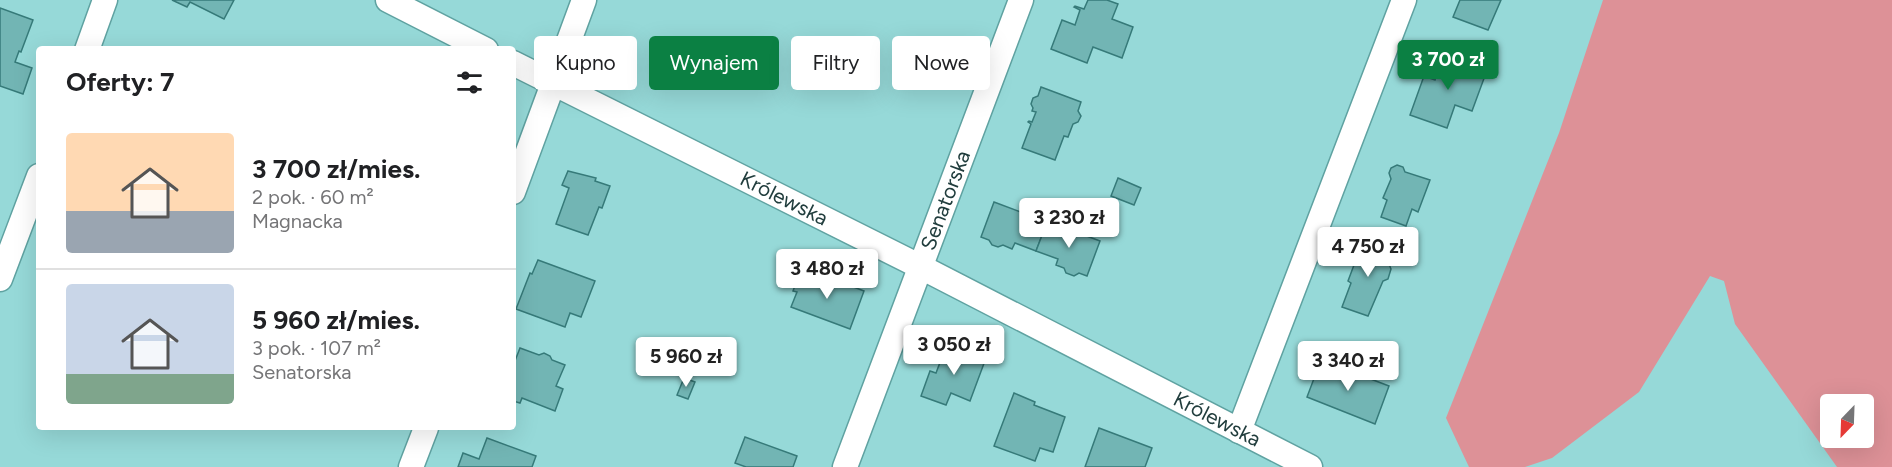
<!DOCTYPE html>
<html lang="pl">
<meta charset="utf-8">
<style>
body{margin:0;font-family:Figtree,sans-serif;background:#f2f2f2;color:#202124;height:100vh;display:flex;flex-direction:column;font-size:22px;white-space:nowrap}
*{box-sizing:border-box;margin:0}
p{font-size:20px;color:#757577}
.icon{flex:none;width:33px;height:33px;fill:none;stroke:currentColor;stroke-width:2;stroke-linecap:round;stroke-linejoin:round}
.map{position:relative;flex:1;overflow:hidden}
.side{position:absolute;left:36px;top:46px;width:480px;height:384px;display:flex;flex-direction:column;background:#fff;border-radius:6px;box-shadow:0 6px 24px #0002}
.side>*{flex:none}
.banner{position:absolute;left:534px;top:36px;width:570px;height:54px;display:flex;gap:12px}
.needle{width:39px;rotate:203deg}
.controls{position:absolute;left:1820px;top:394px;display:grid;gap:12px}
.controls a{display:grid;place-items:center;width:54px;height:54px;border-radius:6px;background:#fff;box-shadow:0 6px 24px #0002;font-size:30px}
.price{position:absolute;translate:-50% -51px;padding:0 14px;border-radius:6px;background:#fff;color:#222;font-size:20px;line-height:39px;filter:drop-shadow(0 2px 3px #0008)}
.price::after{content:'';position:absolute;left:50%;top:36px;width:18px;height:14px;margin-left:-9px;background:inherit;clip-path:polygon(0 0,100% 0,50% 100%)}
.price.active{background:#0b8043;color:#fff}
ul{padding:0;list-style:none}
li{display:flex;align-items:center;gap:18px;height:150px;padding:0 30px}
li+li{border-top:2px solid #e0e0e0}
li span{display:grid;place-items:center;flex:none;width:168px;height:120px;border-radius:6px;color:#555}
li>.icon{margin-inline-start:auto}
span .icon{width:72px;height:72px;fill:#fffc;stroke-width:1}
li b{font-size:26px}
h2{display:flex;justify-content:space-between;align-items:center;height:72px;padding:0 30px;font-size:26px}
.pill{padding:0 21px;border-radius:6px;background:#fff;box-shadow:0 6px 24px #0002;font-size:21px;line-height:54px}
.pill.active{background:#0b8043;color:#fff}
.map>svg:first-child{display:block}
</style>
<div class="map">
<svg width="1892" height="467" viewBox="0 0 1892 467">
<rect width="100%" height="100%" fill="#96d9d8"/>
<path fill="#dd9197" fill-rule="evenodd" d="M1603,0H1892V467H1837L1735,324L1724,281L1710,276L1639,392L1552,458L1525,467H1469L1446,418L1559,133ZM1830,405H1863V438H1830Z"/>
<g fill="#72b5b4" stroke="#367a79" stroke-width="1.5">
<polygon points="172,0 234,0 224,19 190,2 187,7"/>
<polygon points="1088,0 1107,0 1118,4 1112,19 1133,27 1122,58 1093,47 1087,63 1051,49 1062,20 1075,25 1080,10 1074,7 1075,6 1084,9"/>
<polygon points="1460,0 1501,0 1488,30 1453,17"/>
<polygon points="0,8 33,20 21,52 19,51 15,62 32,68 23,94 0,86"/>
<polygon points="1445,52 1461,59 1459,62 1486,73 1472,111 1455,105 1447,128 1410,115 1424,76 1435,80"/>
<polygon points="1041,87 1081,102 1078,111 1081,116 1078,122 1073,124 1068,137 1064,136 1055,160 1022,148 1031,124 1028,122 1029,121 1032,122 1036,112 1032,111 1033,108 1031,104 1033,98 1038,96"/>
<polygon points="1397,165 1403,167 1405,172 1430,180 1418,212 1412,209 1406,226 1381,217 1387,200 1383,198 1391,179 1389,173 1391,168"/>
<polygon points="568,171 596,178 595,181 610,186 602,208 599,207 588,235 556,224 569,188 562,185"/>
<polygon points="1118,178 1141,188 1134,205 1111,196"/>
<polygon points="994,202 1034,217 1033,220 1046,225 1036,251 1015,243 1012,249 1003,245 998,247 992,245 989,240 981,237"/>
<polygon points="1046,225 1058,229 1060,226 1100,241 1087,276 1079,273 1074,276 1066,273 1064,268 1056,265 1058,259 1036,251"/>
<polygon points="1363,241 1394,252 1389,264 1391,269 1388,279 1383,281 1368,316 1342,307 1351,283 1348,281"/>
<polygon points="538,260 595,281 581,317 570,313 565,327 516,309 530,273 532,274"/>
<polygon points="800,272 836,285 838,281 864,291 850,329 791,307 797,292 793,291"/>
<polygon points="947,344 986,358 970,401 951,393 946,405 921,396 930,371 936,373"/>
<polygon points="520,348 539,355 544,353 550,356 552,360 565,365 556,386 563,389 555,411 522,398 520,403 513,401 513,366"/>
<polygon points="1321,360 1389,386 1375,424 1307,397"/>
<polygon points="684,378 695,382 688,399 677,395"/>
<polygon points="1014,393 1035,402 1034,405 1065,417 1053,452 1040,448 1035,461 994,446"/>
<polygon points="1099,428 1152,448 1145,467 1085,467"/>
<polygon points="745,437 797,456 793,467 746,467 735,463"/>
<polygon points="487,438 536,456 532,467 458,467 463,453 479,459"/>
</g>
<g fill="none" stroke-linecap="round" stroke-linejoin="round">
<g stroke="#5fa2a1" stroke-width="27">
<g id="street">
<polyline points="388,0 486,50"/>
<polyline points="87,50 105,0"/>
<path id="s1" d="M513,63L919,266L1310,467"/>
<polyline points="513,192 584,0"/>
<polyline points="0,279 39,176"/>
<polyline points="1239,431 1404,0"/>
<polyline points="411,467 426,428"/>
<path id="s2" d="M845,467L1021,0"/>
</g>
</g>
<use href="#street" stroke="#fff" stroke-width="24"/>
</g>
<g text-anchor="middle" stroke-width="4.5" stroke-linejoin="round" paint-order="stroke">
<g font-size="21" fill="#213d3d" stroke="#96d9d8">
<text dy="7" stroke="none"><textPath href="#s1" startOffset="303">Królewska</textPath></text>
<text dy="7" stroke="none"><textPath href="#s2" startOffset="285">Senatorska</textPath></text>
<text dy="7" stroke="none"><textPath href="#s1" startOffset="789">Królewska</textPath></text>
</g>
</g>
</svg>
<div class="controls">
<a><svg class="needle" viewBox="-14 -14 28 28"><path d="M0-13l5 13h-10z" fill="#e53935"/><path d="M0 13l5-13h-10z" fill="#757577"/></svg></a>
</div>
<b class="price active" style="left:1448px;top:91px">3 700 zł</b>
<b class="price" style="left:1069px;top:249px">3 230 zł</b>
<b class="price" style="left:1368px;top:278px">4 750 zł</b>
<b class="price" style="left:827px;top:300px">3 480 zł</b>
<b class="price" style="left:954px;top:376px">3 050 zł</b>
<b class="price" style="left:686px;top:388px">5 960 zł</b>
<b class="price" style="left:1348px;top:392px">3 340 zł</b>
<div class="banner">
<a class="pill">Kupno</a>
<a class="pill active">Wynajem</a>
<a class="pill">Filtry</a>
<a class="pill">Nowe</a>
</div>
<section class="side">
<h2>Oferty: 7<svg class="icon" aria-label="filters" viewBox="0 0 24 24"><path d="M4 7h16M4 17h16"/><circle cx="9" cy="7" r="2"/><circle cx="15" cy="17" r="2"/></svg></h2>
<ul>
<li><span style="background:linear-gradient(#ffd9b3 65%,#9aa5b1 0)"><svg class="icon" aria-label="home" viewBox="0 0 24 24"><path d="M3 11l9-7 9 7M6 9v11h12V9"/></svg></span><div><b>3 700 zł/mies.</b><p>2 pok. · 60 m²</p><p>Magnacka</p></div></li>
<li><span style="background:linear-gradient(#c9d6e8 75%,#7fa58c 0)"><svg class="icon" aria-label="home" viewBox="0 0 24 24"><path d="M3 11l9-7 9 7M6 9v11h12V9"/></svg></span><div><b>5 960 zł/mies.</b><p>3 pok. · 107 m²</p><p>Senatorska</p></div></li>
</ul>
</section>
</div>
